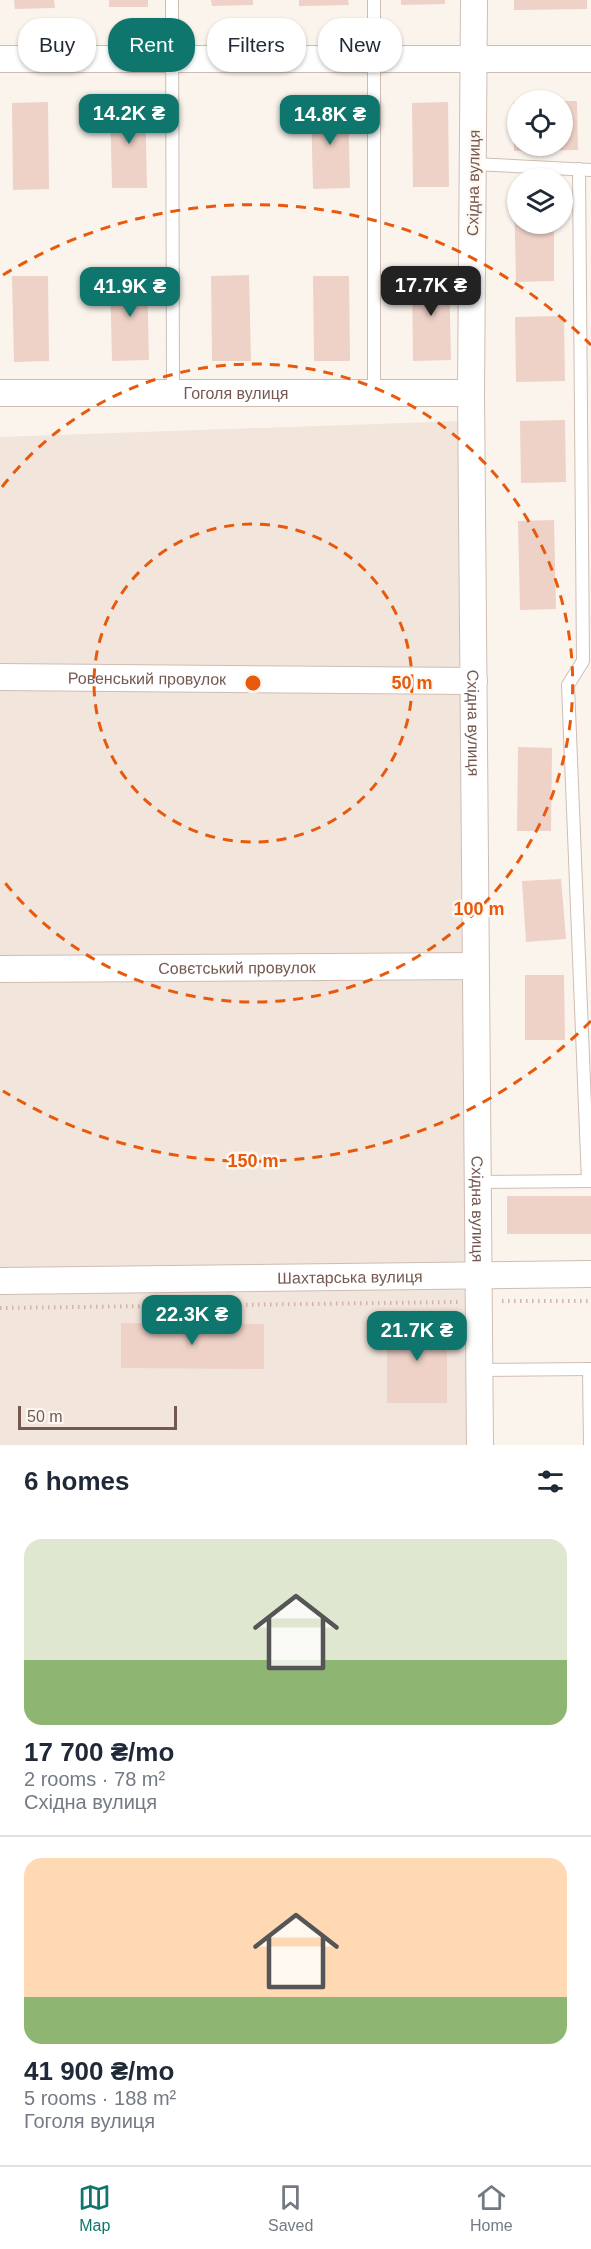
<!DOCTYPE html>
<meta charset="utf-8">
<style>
body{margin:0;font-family:Helvetica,sans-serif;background:#f2f2f3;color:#1f2937;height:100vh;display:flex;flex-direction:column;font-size:22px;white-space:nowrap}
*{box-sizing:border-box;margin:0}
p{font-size:20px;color:#747a83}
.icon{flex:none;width:33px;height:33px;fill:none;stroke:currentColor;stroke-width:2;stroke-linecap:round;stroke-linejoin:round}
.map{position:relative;height:1445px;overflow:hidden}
.drawer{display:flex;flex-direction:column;background:#fff;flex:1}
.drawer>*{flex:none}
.top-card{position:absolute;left:18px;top:18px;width:555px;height:54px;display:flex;gap:12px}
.buttons{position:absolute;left:507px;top:90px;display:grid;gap:12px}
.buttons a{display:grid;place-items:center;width:66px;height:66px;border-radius:50%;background:#fff;box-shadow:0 2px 4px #0004;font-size:30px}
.scale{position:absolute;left:18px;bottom:15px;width:159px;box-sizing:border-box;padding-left:6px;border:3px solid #755951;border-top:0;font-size:16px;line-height:21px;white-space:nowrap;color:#755951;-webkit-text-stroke:4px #fef8f3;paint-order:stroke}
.price{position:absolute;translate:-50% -51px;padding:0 14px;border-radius:12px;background:#0f766e;color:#fff;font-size:20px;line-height:39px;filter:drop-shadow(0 2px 3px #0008)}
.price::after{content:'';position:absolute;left:50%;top:36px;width:18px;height:14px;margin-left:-9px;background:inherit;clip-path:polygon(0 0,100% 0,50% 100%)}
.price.current{background:#222;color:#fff}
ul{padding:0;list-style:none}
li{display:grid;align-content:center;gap:12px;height:318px;padding:0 24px}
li+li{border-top:2px solid #e0e1e3}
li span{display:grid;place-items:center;height:186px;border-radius:18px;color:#555}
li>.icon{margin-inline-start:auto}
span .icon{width:108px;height:108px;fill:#fffc;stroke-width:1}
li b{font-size:26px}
h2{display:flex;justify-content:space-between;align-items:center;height:72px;padding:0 24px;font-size:26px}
.pill{padding:0 21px;border-radius:24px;background:#fff;box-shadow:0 2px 4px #0004;font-size:21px;line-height:54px}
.pill.current{background:#0f766e;color:#fff}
.menu{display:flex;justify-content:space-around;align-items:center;height:84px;border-top:2px solid #e0e1e3;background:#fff;font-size:16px;color:#747a83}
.menu a{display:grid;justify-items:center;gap:3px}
.menu .current{color:#0f766e}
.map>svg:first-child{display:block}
</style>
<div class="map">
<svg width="591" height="1445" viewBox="0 0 591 1445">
<rect width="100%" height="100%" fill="#fbf4ed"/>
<polygon fill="#f2e5dc" points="461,421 469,1445 0,1445 0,437"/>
<g fill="#eed1c7">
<polygon points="14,0 54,0 55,8 15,9"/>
<rect x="109" y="0" width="39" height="7"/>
<polygon points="211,0 253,0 253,5 212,6"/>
<polygon points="299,0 348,0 349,5 299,6"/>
<polygon points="401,0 445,0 445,4 401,5"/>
<polygon points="514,0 587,0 587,9 514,10"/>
<polygon points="145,101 147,188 112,188 110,102"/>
<polygon points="562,101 577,101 578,150 514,151 513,102 518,102 518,146 562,146"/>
<polygon points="48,102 49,189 13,190 12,103"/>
<polygon points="348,102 350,188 313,189 311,103"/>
<polygon points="448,102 449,187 413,187 412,103"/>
<polygon points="514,190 518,190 518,224 554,224 554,281 516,282"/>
<polygon points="449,273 451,360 413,361 412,274"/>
<polygon points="147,275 149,360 112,361 110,276"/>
<polygon points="249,275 251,361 212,361 211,276"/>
<polygon points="12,276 48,276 49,361 14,362"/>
<polygon points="313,276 349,276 350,361 314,361"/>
<polygon points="564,316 565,381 516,382 515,317"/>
<polygon points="565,420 566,482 521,483 520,421"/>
<polygon points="554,520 556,609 520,610 518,521"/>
<polygon points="518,747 552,748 551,831 517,831"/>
<polygon points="561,879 566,939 526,942 522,881"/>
<polygon points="525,975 564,975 565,1040 525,1040"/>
<rect x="507" y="1196" width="84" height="38"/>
<rect x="387" y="1321" width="60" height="82"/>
<polygon points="121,1323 264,1324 264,1369 121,1368"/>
</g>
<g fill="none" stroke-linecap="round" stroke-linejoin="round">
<g stroke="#cfbdb5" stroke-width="14">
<g id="service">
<polyline points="172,0 173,393"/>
<polyline points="474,164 591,170"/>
<polyline points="579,169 583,661 568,685 588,1181"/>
<polyline points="374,393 374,0"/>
<polyline points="477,1182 591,1181"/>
<polyline points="589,1369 590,1445"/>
<polyline points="479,1370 591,1369"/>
</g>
</g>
<g stroke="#cfbdb5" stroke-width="28">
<g id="minor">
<path id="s1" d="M474,0L471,393L480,1445"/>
<polyline points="0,59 591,59"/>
<path id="s2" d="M0,393H471"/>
<path id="s3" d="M0,677L474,681"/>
<path id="s4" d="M0,969L475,966"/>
<path id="s5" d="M0,1281L591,1274"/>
</g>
</g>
<g stroke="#d3b4aa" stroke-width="4" stroke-dasharray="1.5 4.5" stroke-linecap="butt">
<polyline points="502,1301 591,1301"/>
<polyline points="0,1308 458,1302"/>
</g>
<use href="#service" stroke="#fff" stroke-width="12"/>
<use href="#minor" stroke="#fff" stroke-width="26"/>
</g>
<g fill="none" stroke="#e8590c" stroke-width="3" stroke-dasharray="10 8">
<circle cx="253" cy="683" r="159"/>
<path d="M2 487A319 319 0 1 1 2 879"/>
<path d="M591 1021A478 478 0 0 1 3 1091M3 275A478 478 0 0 1 591 345"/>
</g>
<g text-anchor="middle" stroke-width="5" stroke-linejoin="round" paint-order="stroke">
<g font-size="16" fill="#755951" stroke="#fef8f3">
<text transform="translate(473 183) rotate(-89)" y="6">Східна вулиця</text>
<text dy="6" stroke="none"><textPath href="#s2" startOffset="236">Гоголя вулиця</textPath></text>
<text dy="6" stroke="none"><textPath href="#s3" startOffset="147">Ровенський провулок</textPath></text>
<text dy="6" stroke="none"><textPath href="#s1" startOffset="723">Східна вулиця</textPath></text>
<text dy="6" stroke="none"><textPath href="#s4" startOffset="237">Совєтський провулок</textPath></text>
<text dy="6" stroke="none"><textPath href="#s1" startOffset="1209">Східна вулиця</textPath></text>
<text dy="6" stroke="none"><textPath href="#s5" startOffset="350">Шахтарська вулиця</textPath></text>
</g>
</g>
<circle cx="253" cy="683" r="9" fill="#e8590c" stroke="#fef8f3" stroke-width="3"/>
<g font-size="18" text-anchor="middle" font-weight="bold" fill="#e8590c" stroke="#fef8f3" stroke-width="5" stroke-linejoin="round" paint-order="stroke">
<text x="412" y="689">50 m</text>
<text x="479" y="915">100 m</text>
<text x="253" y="1167">150 m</text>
</g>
</svg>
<div class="buttons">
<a><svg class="icon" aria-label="locate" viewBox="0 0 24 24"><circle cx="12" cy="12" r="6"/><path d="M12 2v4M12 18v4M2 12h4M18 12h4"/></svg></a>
<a><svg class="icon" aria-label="layers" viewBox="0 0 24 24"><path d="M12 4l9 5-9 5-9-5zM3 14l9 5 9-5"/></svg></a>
</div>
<div class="scale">50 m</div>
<b class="price" style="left:129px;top:145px">14.2K ₴</b>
<b class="price" style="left:330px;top:146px">14.8K ₴</b>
<b class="price current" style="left:431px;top:317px">17.7K ₴</b>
<b class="price" style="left:130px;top:318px">41.9K ₴</b>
<b class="price" style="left:192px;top:1346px">22.3K ₴</b>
<b class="price" style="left:417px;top:1362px">21.7K ₴</b>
<div class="top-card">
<a class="pill">Buy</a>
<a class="pill current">Rent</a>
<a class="pill">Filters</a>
<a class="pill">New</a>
</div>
</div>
<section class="drawer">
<h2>6 homes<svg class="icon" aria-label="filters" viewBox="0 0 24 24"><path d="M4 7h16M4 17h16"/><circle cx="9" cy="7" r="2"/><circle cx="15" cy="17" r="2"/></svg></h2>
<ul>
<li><span style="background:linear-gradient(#dfe7d0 65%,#8fb573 0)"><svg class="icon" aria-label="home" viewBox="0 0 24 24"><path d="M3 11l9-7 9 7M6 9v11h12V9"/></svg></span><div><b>17 700 ₴/mo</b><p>2 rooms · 78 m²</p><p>Східна вулиця</p></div></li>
<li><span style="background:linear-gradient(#ffd9b3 75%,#8fb573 0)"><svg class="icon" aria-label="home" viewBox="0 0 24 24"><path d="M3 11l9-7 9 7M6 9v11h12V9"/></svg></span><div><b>41 900 ₴/mo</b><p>5 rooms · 188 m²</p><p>Гоголя вулиця</p></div></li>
</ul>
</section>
<nav class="menu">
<a class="current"><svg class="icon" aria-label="map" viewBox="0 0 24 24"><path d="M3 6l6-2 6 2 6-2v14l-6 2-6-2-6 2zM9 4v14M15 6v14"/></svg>Map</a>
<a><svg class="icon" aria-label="saved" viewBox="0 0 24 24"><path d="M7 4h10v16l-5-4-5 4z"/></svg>Saved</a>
<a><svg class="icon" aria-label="home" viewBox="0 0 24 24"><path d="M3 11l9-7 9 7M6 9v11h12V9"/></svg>Home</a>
</nav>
